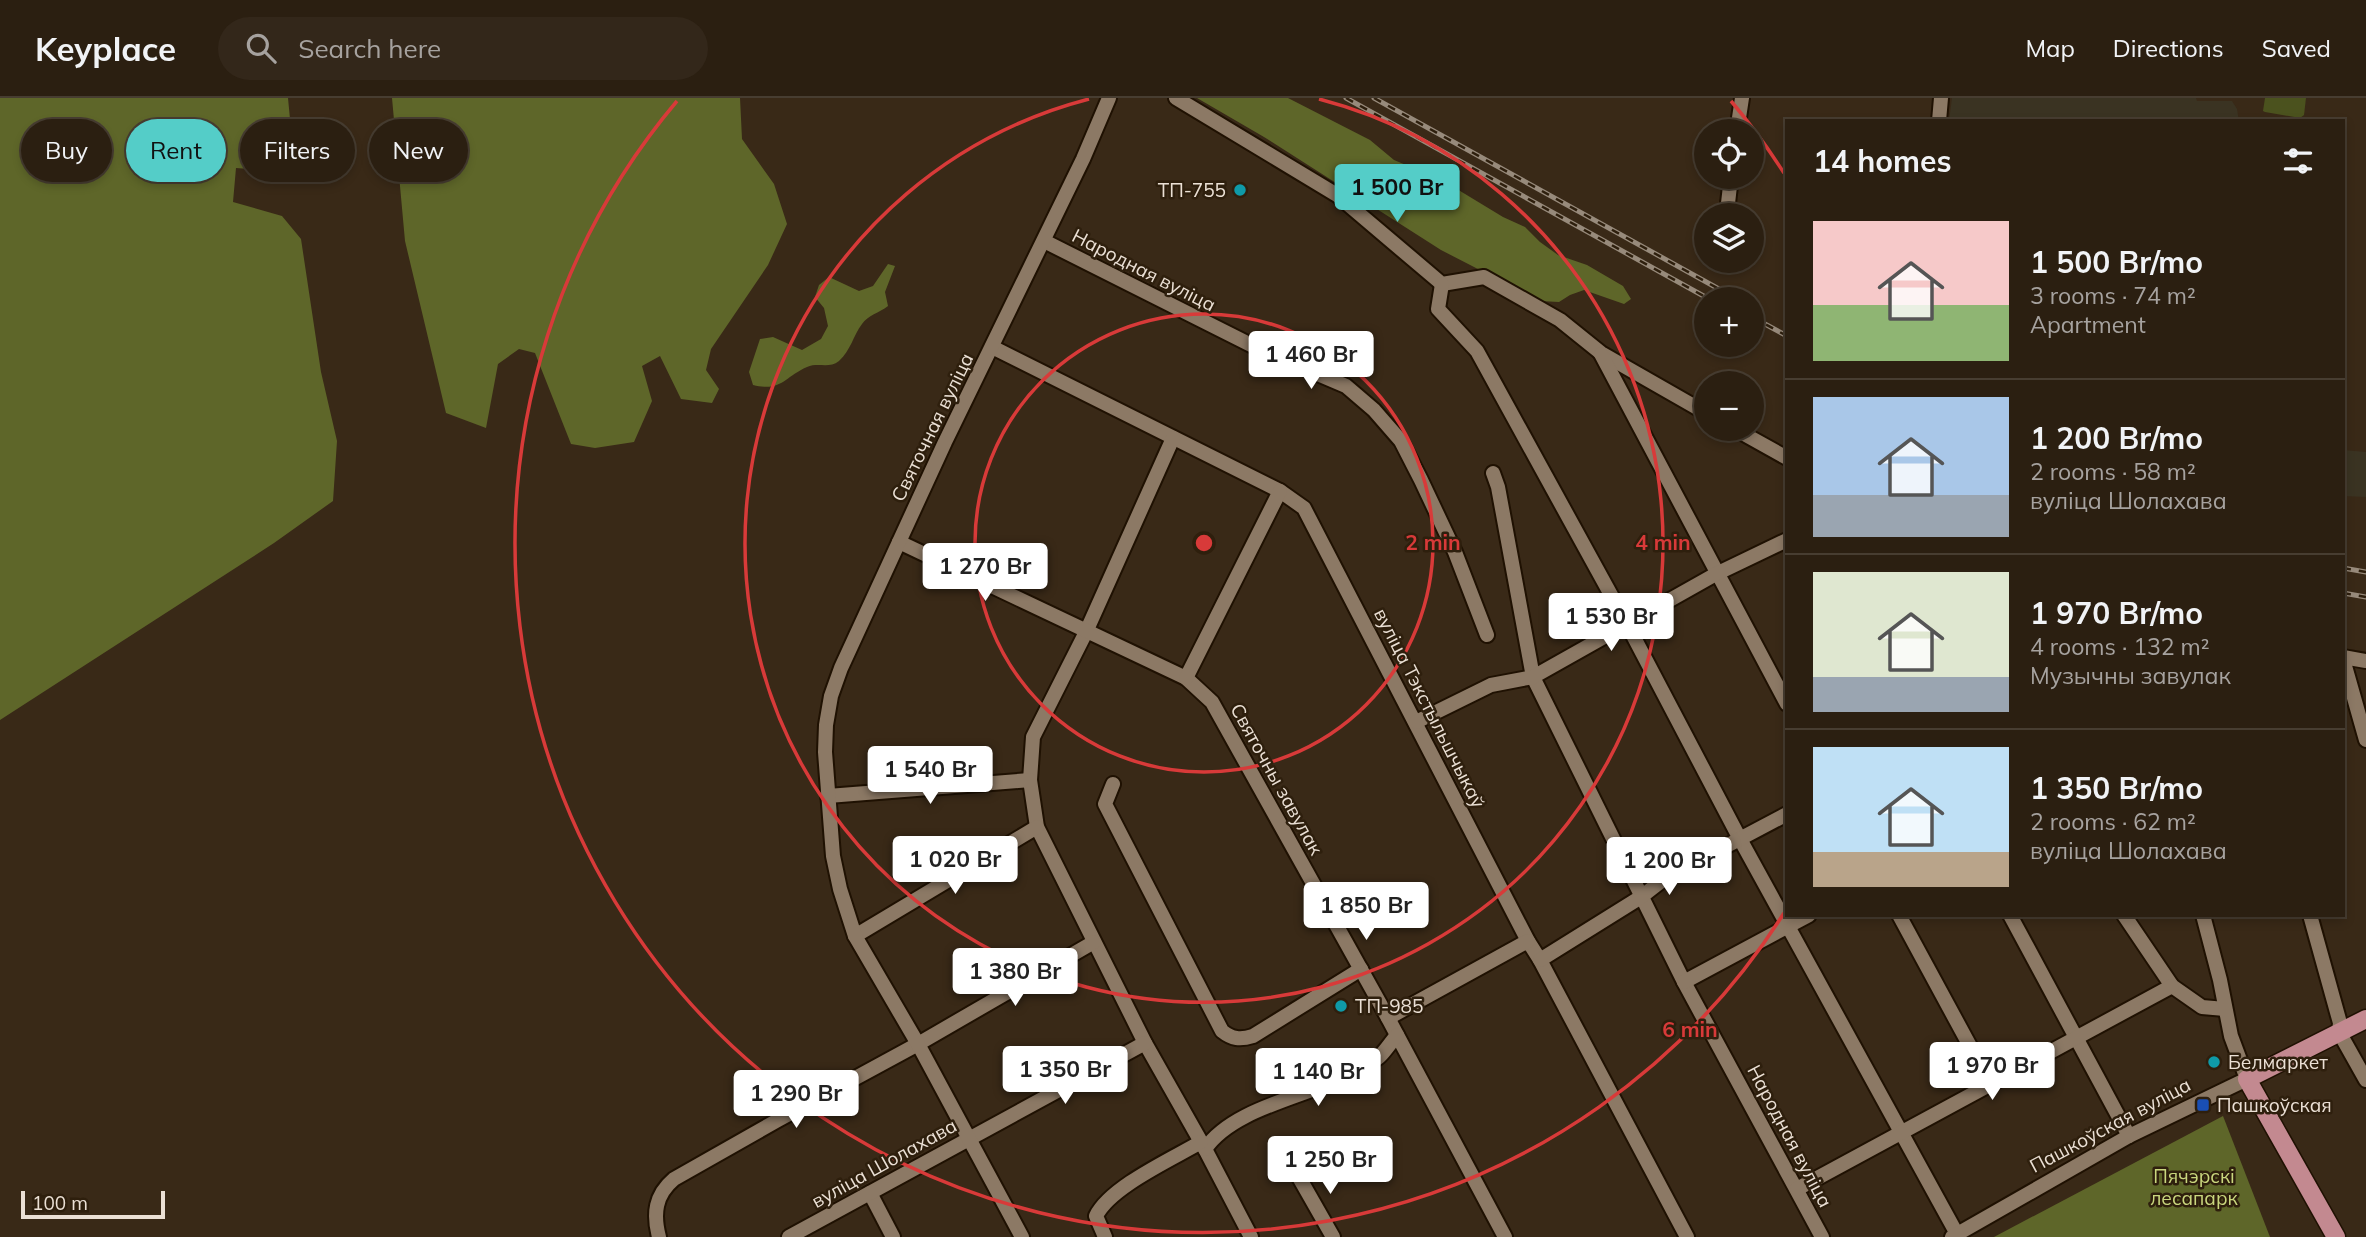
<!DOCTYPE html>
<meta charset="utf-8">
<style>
body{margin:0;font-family:Mulish,sans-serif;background:#33271a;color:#f1f3f6;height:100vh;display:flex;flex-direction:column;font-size:26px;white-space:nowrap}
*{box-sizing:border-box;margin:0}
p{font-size:23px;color:#a6a29f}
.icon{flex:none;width:38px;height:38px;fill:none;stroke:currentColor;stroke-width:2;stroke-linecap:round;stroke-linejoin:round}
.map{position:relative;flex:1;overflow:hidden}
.details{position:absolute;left:1785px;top:21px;width:560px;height:798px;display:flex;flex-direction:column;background:#2b1f11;border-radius:0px;box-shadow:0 4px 10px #0003,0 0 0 2px #473d31}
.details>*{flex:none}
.banner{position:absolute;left:21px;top:21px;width:665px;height:63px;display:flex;gap:14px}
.controls{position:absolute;left:1694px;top:21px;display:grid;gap:14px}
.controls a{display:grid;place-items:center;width:70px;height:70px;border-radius:50%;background:#2b1f11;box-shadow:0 4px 10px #0003,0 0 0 2px #473d31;font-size:35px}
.scale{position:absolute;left:21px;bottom:18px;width:144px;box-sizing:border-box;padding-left:7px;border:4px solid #ebe0d5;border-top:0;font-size:19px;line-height:24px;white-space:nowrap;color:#ebe0d5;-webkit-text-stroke:5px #2e1f0d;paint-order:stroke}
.price{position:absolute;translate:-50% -60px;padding:0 16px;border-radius:7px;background:#fff;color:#222;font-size:23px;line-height:46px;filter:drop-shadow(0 2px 4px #0008)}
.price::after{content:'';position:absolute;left:50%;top:42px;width:21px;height:16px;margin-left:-10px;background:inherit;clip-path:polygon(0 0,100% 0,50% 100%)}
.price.on{background:#54cdc8;color:#111}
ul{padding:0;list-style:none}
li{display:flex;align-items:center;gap:21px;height:175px;padding:0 28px}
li+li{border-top:2px solid #473d31}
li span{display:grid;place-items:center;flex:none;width:196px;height:140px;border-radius:0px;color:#555}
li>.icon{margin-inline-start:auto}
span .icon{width:84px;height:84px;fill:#fffc;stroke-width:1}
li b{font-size:30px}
h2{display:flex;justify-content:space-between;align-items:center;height:84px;padding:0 28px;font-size:30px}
.tag{padding:0 24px;border-radius:32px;background:#2b1f11;box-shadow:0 4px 10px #0003,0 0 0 2px #473d31;font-size:24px;line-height:63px}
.tag.on{background:#54cdc8;color:#111}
header{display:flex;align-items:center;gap:42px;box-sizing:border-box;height:98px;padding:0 35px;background:#2b1f11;border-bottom:2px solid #473d31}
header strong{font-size:33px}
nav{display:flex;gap:38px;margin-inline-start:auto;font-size:24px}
.search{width:490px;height:63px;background:#33271a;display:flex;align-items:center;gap:18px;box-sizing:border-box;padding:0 24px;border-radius:38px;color:#a6a29f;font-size:26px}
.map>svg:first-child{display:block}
</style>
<header>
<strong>Keyplace</strong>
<div class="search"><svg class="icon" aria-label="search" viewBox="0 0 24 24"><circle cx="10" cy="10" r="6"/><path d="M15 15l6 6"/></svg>Search here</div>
<nav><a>Map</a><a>Directions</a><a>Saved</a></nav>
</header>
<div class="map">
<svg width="2366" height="1139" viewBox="0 0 2366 1139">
<rect width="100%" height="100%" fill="#392917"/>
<g fill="#3a3322">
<polygon points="1952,0 2196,0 2197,3 2232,3 2237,11 2239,23 1949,23"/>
<polygon points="2343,352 2366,354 2366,399 2343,398"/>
</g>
<polygon fill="#4b521e" points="2265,0 2306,0 2304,17 2300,20 2265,14 2263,13"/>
<g fill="#5e6629">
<polygon points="0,0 288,0 290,21 278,73 236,70 233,104 282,118 301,141 321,274 337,343 333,403 274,445 0,622"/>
<polygon points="392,0 740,0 742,41 774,86 787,126 768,167 711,251 706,272 719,291 712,305 681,301 660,258 642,268 652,303 634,344 595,350 571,346 535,255 519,251 498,266 486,330 446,315 405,143"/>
<polygon points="1197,0 1288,0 1370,42 1394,62 1442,82 1503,119 1525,129 1540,144 1558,157 1587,167 1623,188 1631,201 1624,206 1584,192 1570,197 1559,204 1540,203 1441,152 1264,39"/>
<path d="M888,166L895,168L885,194L888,208C879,215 868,217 862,226C853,238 851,252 839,263C829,271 818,264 807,269C784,279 782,294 753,287L749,274L760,241L773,239L802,252L821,241L828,228L824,210L815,199L819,187L829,179L859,193L873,188Z"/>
<polygon points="2223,1018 2270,1139 1994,1139"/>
</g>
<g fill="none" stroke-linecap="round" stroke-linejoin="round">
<g stroke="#1f1102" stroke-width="18">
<g id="minor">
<polyline points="1176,0 1337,97 1442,186 1484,179 1560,222 1601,255 1706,315"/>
<polyline points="1939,23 1941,0"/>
<polyline points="1737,33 1742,0"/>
<polyline points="1727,114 1731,79"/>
<polyline points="1044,143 1259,251 1346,288 1374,312 1401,343 1421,382 1455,454 1487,537"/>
<polyline points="1442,186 1438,211 1477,253 1627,526 1740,741 1957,1136"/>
<polyline points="992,249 1280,393 1304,410 1528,843 1540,862 1687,1139"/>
<polyline points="1601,256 1787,606"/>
<polyline points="1735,331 1787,360"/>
<polyline points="1173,340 1086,534 1033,639 1030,682 1037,729 1145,945 1205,1051 1251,1139"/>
<polyline points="1493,375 1498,389 1533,579 1684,884 1822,1139"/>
<polyline points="899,444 1186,580 1212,604 1388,920 1505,1139"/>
<polyline points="2343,559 2366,563"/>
<polyline points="2343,561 2366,642"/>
<polyline points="1186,580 1280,393"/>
<polyline points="1416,624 1491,587 1533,579 1716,476 1787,442"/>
<path d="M1113,686L1105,706L1222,933C1232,941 1240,942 1253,938L1361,871"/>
<polyline points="828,698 1030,682"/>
<polyline points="1899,817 1990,985"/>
<polyline points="2010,817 2129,1038"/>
<polyline points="2124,817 2172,888 2202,909 2225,911"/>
<polyline points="2310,817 2340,925 2339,934 2366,982"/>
<polyline points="855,838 1037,729"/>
<polyline points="1540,862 1641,799 1664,781 1787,716"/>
<polyline points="1684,884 1809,817"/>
<polyline points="1388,920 1528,843"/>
<path d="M1205,1051C1235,1007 1315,998 1361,970C1367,966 1375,963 1380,958C1386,952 1391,944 1397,937"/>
<polyline points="1296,1074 1333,1139"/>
<polyline points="1797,1091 2172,888"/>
<polyline points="870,1095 893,1139"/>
<path d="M659,1139C653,1116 655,1097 674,1081L778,1022L918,946L1094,844"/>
<polyline points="789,1139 1145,945"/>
<polyline points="1022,1139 918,946 855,838 840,791 833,758 825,654 826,627 831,598 841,570 945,344 1083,61 1109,0"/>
<path d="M1105,1139L1096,1118C1110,1089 1172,1061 1201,1044"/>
<polyline points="1952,1139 2129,1038 2247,981 2231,938 2220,882 2203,817"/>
</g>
</g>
<g stroke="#1f1102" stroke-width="21">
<polyline id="major" points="2336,1139 2247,981 2366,921"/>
</g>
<use href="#minor" stroke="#8c7965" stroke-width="14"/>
<use href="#major" stroke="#c38990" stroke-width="18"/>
<g stroke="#978a7b" stroke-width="5">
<g id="rail">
<polyline points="1346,0 1709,201"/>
<polyline points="1374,0 1737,201"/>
<polyline points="1752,219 1787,238"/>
<polyline points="2343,470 2366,474"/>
<polyline points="2343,495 2366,499"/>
</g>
</g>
<use href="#rail" stroke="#2e1f0d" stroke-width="2.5" stroke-dasharray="8" stroke-linecap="butt"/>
</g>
<g fill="none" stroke="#d83a39" stroke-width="3.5">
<circle cx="1204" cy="445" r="229"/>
<path d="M1319 1A459 459 0 1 1 1089 1"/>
<path d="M1784 815A688 688 0 1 1 677 3M1731 3A688 688 0 0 1 1784 75"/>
</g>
<g fill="#0f9aa8" stroke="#2e1f0d" stroke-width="2.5">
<circle cx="1240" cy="92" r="7"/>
<circle cx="1341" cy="908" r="7"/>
<circle cx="2214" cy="964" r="7"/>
</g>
<rect fill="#1a4fb4" stroke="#2e1f0d" stroke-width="2.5" x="2196" y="1000" width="14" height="14" rx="3.5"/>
<g text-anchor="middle" stroke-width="5" stroke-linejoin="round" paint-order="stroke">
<g font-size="19" fill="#ebe0d5" stroke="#2e1f0d" text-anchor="start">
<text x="1226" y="99" text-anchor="end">ТП-755</text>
<text x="1355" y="915">ТП-985</text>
<text x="2228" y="971">Белмаркет</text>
<text x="2217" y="1014">Пашкоўская</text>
</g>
<g font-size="19" fill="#ebe0d5" stroke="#2e1f0d">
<text transform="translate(1144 172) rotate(27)" y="7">Народная вуліца</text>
<text transform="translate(932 329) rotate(-64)" y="7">Святочная вуліца</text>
<text transform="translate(1430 610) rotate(63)" y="7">вуліца Тэкстыльшчыкаў</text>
<text transform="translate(1277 681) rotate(61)" y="7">Святочны завулак</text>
<text transform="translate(2110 1027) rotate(-28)" y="7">Пашкоўская вуліца</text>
<text transform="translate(1790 1038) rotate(62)" y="7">Народная вуліца</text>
<text transform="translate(884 1065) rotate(-29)" y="7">вуліца Шолахава</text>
</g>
<g font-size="19" fill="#cad77e" stroke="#2e1f0d">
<text x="2194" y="1085">Пячэрскі<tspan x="2194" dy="22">лесапарк</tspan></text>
</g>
</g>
<circle cx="1204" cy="445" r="10" fill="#d83a39" stroke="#2e1f0d" stroke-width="3.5"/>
<g font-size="21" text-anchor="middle" font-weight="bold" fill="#d83a39" stroke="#2e1f0d" stroke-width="5" stroke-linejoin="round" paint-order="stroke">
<text x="1433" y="452">2 min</text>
<text x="1663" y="452">4 min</text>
<text x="1690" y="939">6 min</text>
</g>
</svg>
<div class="controls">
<a><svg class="icon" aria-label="locate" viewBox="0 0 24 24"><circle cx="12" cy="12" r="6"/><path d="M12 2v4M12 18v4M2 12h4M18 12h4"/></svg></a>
<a><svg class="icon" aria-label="layers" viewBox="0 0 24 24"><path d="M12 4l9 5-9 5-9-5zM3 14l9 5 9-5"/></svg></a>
<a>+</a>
<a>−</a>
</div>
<div class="scale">100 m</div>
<b class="price on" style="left:1397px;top:126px">1 500 Br</b>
<b class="price" style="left:1311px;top:293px">1 460 Br</b>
<b class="price" style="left:985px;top:505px">1 270 Br</b>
<b class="price" style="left:1611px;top:555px">1 530 Br</b>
<b class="price" style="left:930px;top:708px">1 540 Br</b>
<b class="price" style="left:955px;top:798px">1 020 Br</b>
<b class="price" style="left:1669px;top:799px">1 200 Br</b>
<b class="price" style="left:1366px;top:844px">1 850 Br</b>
<b class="price" style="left:1015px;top:910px">1 380 Br</b>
<b class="price" style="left:1992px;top:1004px">1 970 Br</b>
<b class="price" style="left:1065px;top:1008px">1 350 Br</b>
<b class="price" style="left:1318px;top:1010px">1 140 Br</b>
<b class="price" style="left:796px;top:1032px">1 290 Br</b>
<b class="price" style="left:1330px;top:1098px">1 250 Br</b>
<div class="banner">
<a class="tag">Buy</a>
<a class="tag on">Rent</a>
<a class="tag">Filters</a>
<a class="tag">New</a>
</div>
<section class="details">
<h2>14 homes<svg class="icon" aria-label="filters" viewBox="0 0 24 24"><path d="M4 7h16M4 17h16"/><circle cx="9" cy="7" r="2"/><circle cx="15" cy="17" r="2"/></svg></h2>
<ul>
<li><span style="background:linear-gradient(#f6c9c9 60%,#8fb573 0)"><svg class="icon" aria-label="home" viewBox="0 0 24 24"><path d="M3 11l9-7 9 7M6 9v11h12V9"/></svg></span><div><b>1 500 Br/mo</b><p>3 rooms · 74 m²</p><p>Apartment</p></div></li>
<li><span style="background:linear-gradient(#a9c7e8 70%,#9aa5b1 0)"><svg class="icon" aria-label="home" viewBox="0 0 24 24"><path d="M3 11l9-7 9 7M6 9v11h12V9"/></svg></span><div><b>1 200 Br/mo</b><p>2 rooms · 58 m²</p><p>вуліца Шолахава</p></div></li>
<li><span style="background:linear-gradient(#dfe7d0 75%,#9aa5b1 0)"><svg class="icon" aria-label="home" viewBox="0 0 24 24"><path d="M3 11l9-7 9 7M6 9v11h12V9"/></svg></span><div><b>1 970 Br/mo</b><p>4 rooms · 132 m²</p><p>Музычны завулак</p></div></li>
<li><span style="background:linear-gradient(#bfe0f5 75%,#b9a48a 0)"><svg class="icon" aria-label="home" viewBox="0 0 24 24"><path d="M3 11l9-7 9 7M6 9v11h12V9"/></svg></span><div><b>1 350 Br/mo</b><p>2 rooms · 62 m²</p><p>вуліца Шолахава</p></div></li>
</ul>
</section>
</div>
